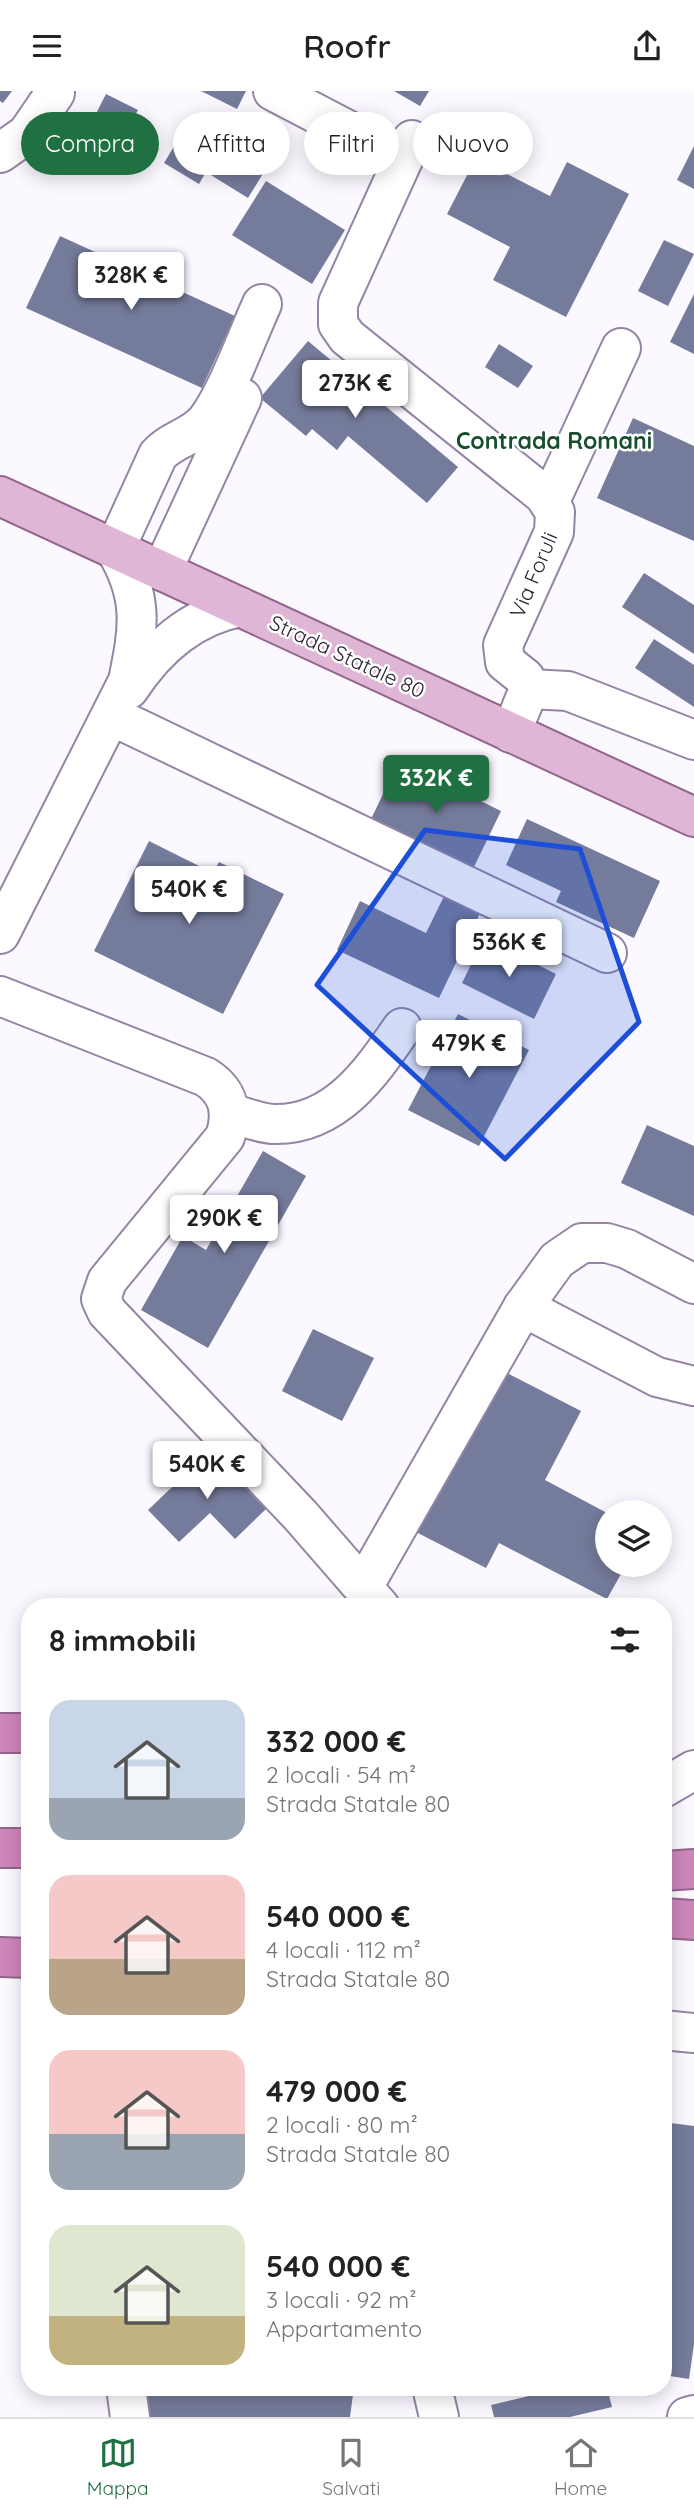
<!DOCTYPE html>
<html lang="it">
<meta charset="utf-8">
<style>
body{margin:0;font-family:Quicksand,sans-serif;background:#f6f6f6;color:#222;height:100vh;display:flex;flex-direction:column;font-size:26px;white-space:nowrap}
*{box-sizing:border-box;margin:0}
p{font-size:23px;color:#767676}
.icon{flex:none;width:38px;height:38px;fill:none;stroke:currentColor;stroke-width:2;stroke-linecap:round;stroke-linejoin:round}
.map{position:relative;flex:1;overflow:hidden}
.details{position:absolute;left:21px;top:1507px;width:651px;height:798px;display:flex;flex-direction:column;background:#fff;border-radius:28px;box-shadow:0 4px 18px #0003}
.details>*{flex:none}
.banner{position:absolute;left:21px;top:21px;width:653px;height:63px;display:flex;gap:14px}
.controls{position:absolute;left:595px;top:1409px;display:grid;gap:14px}
.controls a{display:grid;place-items:center;width:77px;height:77px;border-radius:50%;background:#fff;box-shadow:0 4px 18px #0003;font-size:35px}
.price{position:absolute;translate:-50% -60px;padding:0 16px;border-radius:7px;background:#fff;color:#222;font-size:23px;line-height:46px;filter:drop-shadow(0 2px 4px #0008)}
.price::after{content:'';position:absolute;left:50%;top:42px;width:21px;height:16px;margin-left:-10px;background:inherit;clip-path:polygon(0 0,100% 0,50% 100%)}
.price.selected{background:#207142;color:#fff}
ul{padding:0;list-style:none}
li{display:flex;align-items:center;gap:21px;height:175px;padding:0 28px}
li span{display:grid;place-items:center;flex:none;width:196px;height:140px;border-radius:21px;color:#555}
li>.icon{margin-inline-start:auto}
span .icon{width:84px;height:84px;fill:#fffc;stroke-width:1}
li b{font-size:30px}
h2{display:flex;justify-content:space-between;align-items:center;height:84px;padding:0 28px;font-size:30px}
.pill{padding:0 24px;border-radius:32px;background:#fff;box-shadow:0 4px 18px #0003;font-size:24px;line-height:63px}
.pill.selected{background:#207142;color:#fff}
header{display:flex;justify-content:space-between;align-items:center;height:91px;padding:0 28px;background:#fff;font-size:32px;font-weight:600}
.tabs{display:flex;justify-content:space-around;align-items:center;height:98px;border-top:2px solid #e0e0e0;background:#fff;font-size:19px;color:#767676}
.tabs a{display:grid;justify-items:center;gap:4px}
.tabs .selected{color:#207142}
.map>svg:first-child{display:block}
</style>
<header><svg class="icon" aria-label="menu" viewBox="0 0 24 24"><path d="M4 6h16M4 12h16M4 18h16"/></svg>Roofr<svg class="icon" aria-label="share" viewBox="0 0 24 24"><path d="M12 15V3M7 8l5-5 5 5M5 13v7h14v-7"/></svg></header>
<div class="map">
<svg width="694" height="2326" viewBox="0 0 694 2326">
<rect width="100%" height="100%" fill="#fbf8ff"/>
<g fill="#757b9b">
<polygon points="0,0 12,0 3,12 0,10"/>
<polygon points="201,0 246,0 237,18"/>
<polygon points="394,0 429,0 420,15"/>
<polygon points="106,3 138,19 113,66 82,50"/>
<polygon points="190,29 267,76 248,107 206,81 199,93 164,72"/>
<polygon points="694,55 694,98 677,89"/>
<polygon points="476,67 550,105 567,71 629,103 566,226 493,189 510,156 447,123"/>
<polygon points="266,90 345,139 312,193 232,144"/>
<polygon points="60,145 235,225 202,297 26,217"/>
<polygon points="664,149 694,163 668,215 638,200"/>
<polygon points="694,203 694,263 670,251"/>
<polygon points="308,250 458,376 427,412 348,345 337,359 312,338 306,345 260,307"/>
<polygon points="499,253 533,275 518,297 485,276"/>
<polygon points="633,327 694,355 694,450 597,407"/>
<polygon points="644,482 694,514 694,563 622,516"/>
<polygon points="654,548 694,574 694,616 635,577"/>
<polygon points="399,670 501,720 473,778 371,728"/>
<polygon points="527,728 660,790 634,847 556,811 561,800 506,774"/>
<polygon points="149,750 213,782 219,771 284,803 223,923 94,860"/>
<polygon points="448,797 484,814 439,907 337,859 360,810 426,842"/>
<polygon points="484,847 556,883 534,928 462,892"/>
<polygon points="458,923 529,959 479,1055 408,1019"/>
<polygon points="647,1034 694,1055 694,1125 621,1092"/>
<polygon points="263,1060 306,1085 208,1257 141,1219 183,1145 206,1159"/>
<polygon points="313,1238 374,1267 342,1330 282,1300"/>
<polygon points="501,1279 581,1320 545,1389 607,1422 607,1474 626,1474 607,1508 499,1452 486,1477 416,1441"/>
<polygon points="210,1360 266,1418 235,1448 210,1422 179,1451 148,1419"/>
<polygon points="663,2031 694,2035 694,2253 689,2288 663,2284"/>
<polygon points="136,2296 354,2296 350,2326 139,2326"/>
<polygon points="452,2296 480,2296 480,2297 454,2303"/>
<polygon points="566,2296 607,2296 612,2316 570,2326 494,2326 491,2314"/>
</g>
<g fill="none" stroke-linecap="round" stroke-linejoin="round">
<g stroke="#9485a4" stroke-width="42">
<g id="minor">
<polyline points="273,0 403,68"/>
<polyline points="412,49 338,212 338,233 347,246 544,404 555,421 554,441 503,554 505,571 525,587 529,598 511,642"/>
<polyline points="0,62 27,43 55,2"/>
<polyline points="550,410 621,257"/>
<polyline points="162,480 242,307"/>
<path d="M129,598C155,558 192,525 240,516"/>
<polyline points="529,598 568,600 694,649"/>
<polyline points="112,625 607,862"/>
<path d="M0,843L128,590C139,537 144,506 115,458L158,364C171,349 193,346 206,330C225,307 248,243 262,213"/>
<path d="M0,905L206,986C229,1001 233,1021 225,1046L107,1190L101,1208L107,1221L300,1424L380,1516"/>
<path d="M230,1022C244,1026 259,1032 273,1033C335,1035 371,982 402,937"/>
<polyline points="523,1216 657,1286 694,1295"/>
<polyline points="363,1496 523,1216 557,1169 582,1152 607,1152 627,1158 694,1193"/>
<polyline points="663,1697 694,1679"/>
<polyline points="663,1939 694,1942"/>
<polyline points="126,2296 130,2326"/>
<polyline points="432,2296 439,2326"/>
<polyline points="687,2326 694,2324"/>
</g>
</g>
<g stroke="#93648a" stroke-width="42">
<polyline id="major" points="0,405 694,726"/>
</g>
<g stroke="#93648a" stroke-width="42">
<g id="highway">
<polyline points="0,1642 30,1642"/>
<polyline points="0,1757 30,1757"/>
<polyline points="663,1780 694,1778"/>
<polyline points="663,1827 694,1829"/>
<polyline points="0,1866 30,1867"/>
</g>
</g>
<use href="#minor" stroke="#fff" stroke-width="38"/>
<use href="#major" stroke="#e0b6d6" stroke-width="38"/>
<use href="#highway" stroke="#cc86ba" stroke-width="38"/>
</g>
<path fill="#1d4ed8" fill-opacity="0.2" stroke="#1d4ed8" stroke-width="5" stroke-linejoin="round" d="M425,739L580,758L639,931L505,1068L317,894Z"/>
<g text-anchor="middle" stroke-width="5" stroke-linejoin="round" paint-order="stroke">
<g font-size="21" fill="#2a2431" stroke="#fff">
<text transform="translate(534 484) rotate(-67)" y="7">Via Foruli</text>
<text transform="translate(347 566) rotate(25)" y="7">Strada Statale 80</text>
</g>
<g font-size="23" font-weight="bold" fill="#174e2e" stroke="#fff">
<text x="554" y="358">Contrada Romani</text>
</g>
</g>
</svg>
<div class="controls">
<a><svg class="icon" aria-label="layers" viewBox="0 0 24 24"><path d="M12 4l9 5-9 5-9-5zM3 14l9 5 9-5"/></svg></a>
</div>
<b class="price" style="left:131px;top:221px">328K €</b>
<b class="price" style="left:355px;top:329px">273K €</b>
<b class="price selected" style="left:436px;top:724px">332K €</b>
<b class="price" style="left:189px;top:835px">540K €</b>
<b class="price" style="left:509px;top:888px">536K €</b>
<b class="price" style="left:469px;top:989px">479K €</b>
<b class="price" style="left:224px;top:1164px">290K €</b>
<b class="price" style="left:207px;top:1410px">540K €</b>
<div class="banner">
<a class="pill selected">Compra</a>
<a class="pill">Affitta</a>
<a class="pill">Filtri</a>
<a class="pill">Nuovo</a>
</div>
<section class="details">
<h2>8 immobili<svg class="icon" aria-label="filters" viewBox="0 0 24 24"><path d="M4 7h16M4 17h16"/><circle cx="9" cy="7" r="2"/><circle cx="15" cy="17" r="2"/></svg></h2>
<ul>
<li><span style="background:linear-gradient(#c9d6e8 70%,#9aa5b1 0)"><svg class="icon" aria-label="home" viewBox="0 0 24 24"><path d="M3 11l9-7 9 7M6 9v11h12V9"/></svg></span><div><b>332 000 €</b><p>2 locali · 54 m²</p><p>Strada Statale 80</p></div></li>
<li><span style="background:linear-gradient(#f6c9c9 60%,#b9a48a 0)"><svg class="icon" aria-label="home" viewBox="0 0 24 24"><path d="M3 11l9-7 9 7M6 9v11h12V9"/></svg></span><div><b>540 000 €</b><p>4 locali · 112 m²</p><p>Strada Statale 80</p></div></li>
<li><span style="background:linear-gradient(#f6c9c9 60%,#9aa5b1 0)"><svg class="icon" aria-label="home" viewBox="0 0 24 24"><path d="M3 11l9-7 9 7M6 9v11h12V9"/></svg></span><div><b>479 000 €</b><p>2 locali · 80 m²</p><p>Strada Statale 80</p></div></li>
<li><span style="background:linear-gradient(#dfe7d0 65%,#c2b280 0)"><svg class="icon" aria-label="home" viewBox="0 0 24 24"><path d="M3 11l9-7 9 7M6 9v11h12V9"/></svg></span><div><b>540 000 €</b><p>3 locali · 92 m²</p><p>Appartamento</p></div></li>
</ul>
</section>
</div>
<nav class="tabs">
<a class="selected"><svg class="icon" aria-label="map" viewBox="0 0 24 24"><path d="M3 6l6-2 6 2 6-2v14l-6 2-6-2-6 2zM9 4v14M15 6v14"/></svg>Mappa</a>
<a><svg class="icon" aria-label="saved" viewBox="0 0 24 24"><path d="M7 4h10v16l-5-4-5 4z"/></svg>Salvati</a>
<a><svg class="icon" aria-label="home" viewBox="0 0 24 24"><path d="M3 11l9-7 9 7M6 9v11h12V9"/></svg>Home</a>
</nav>
